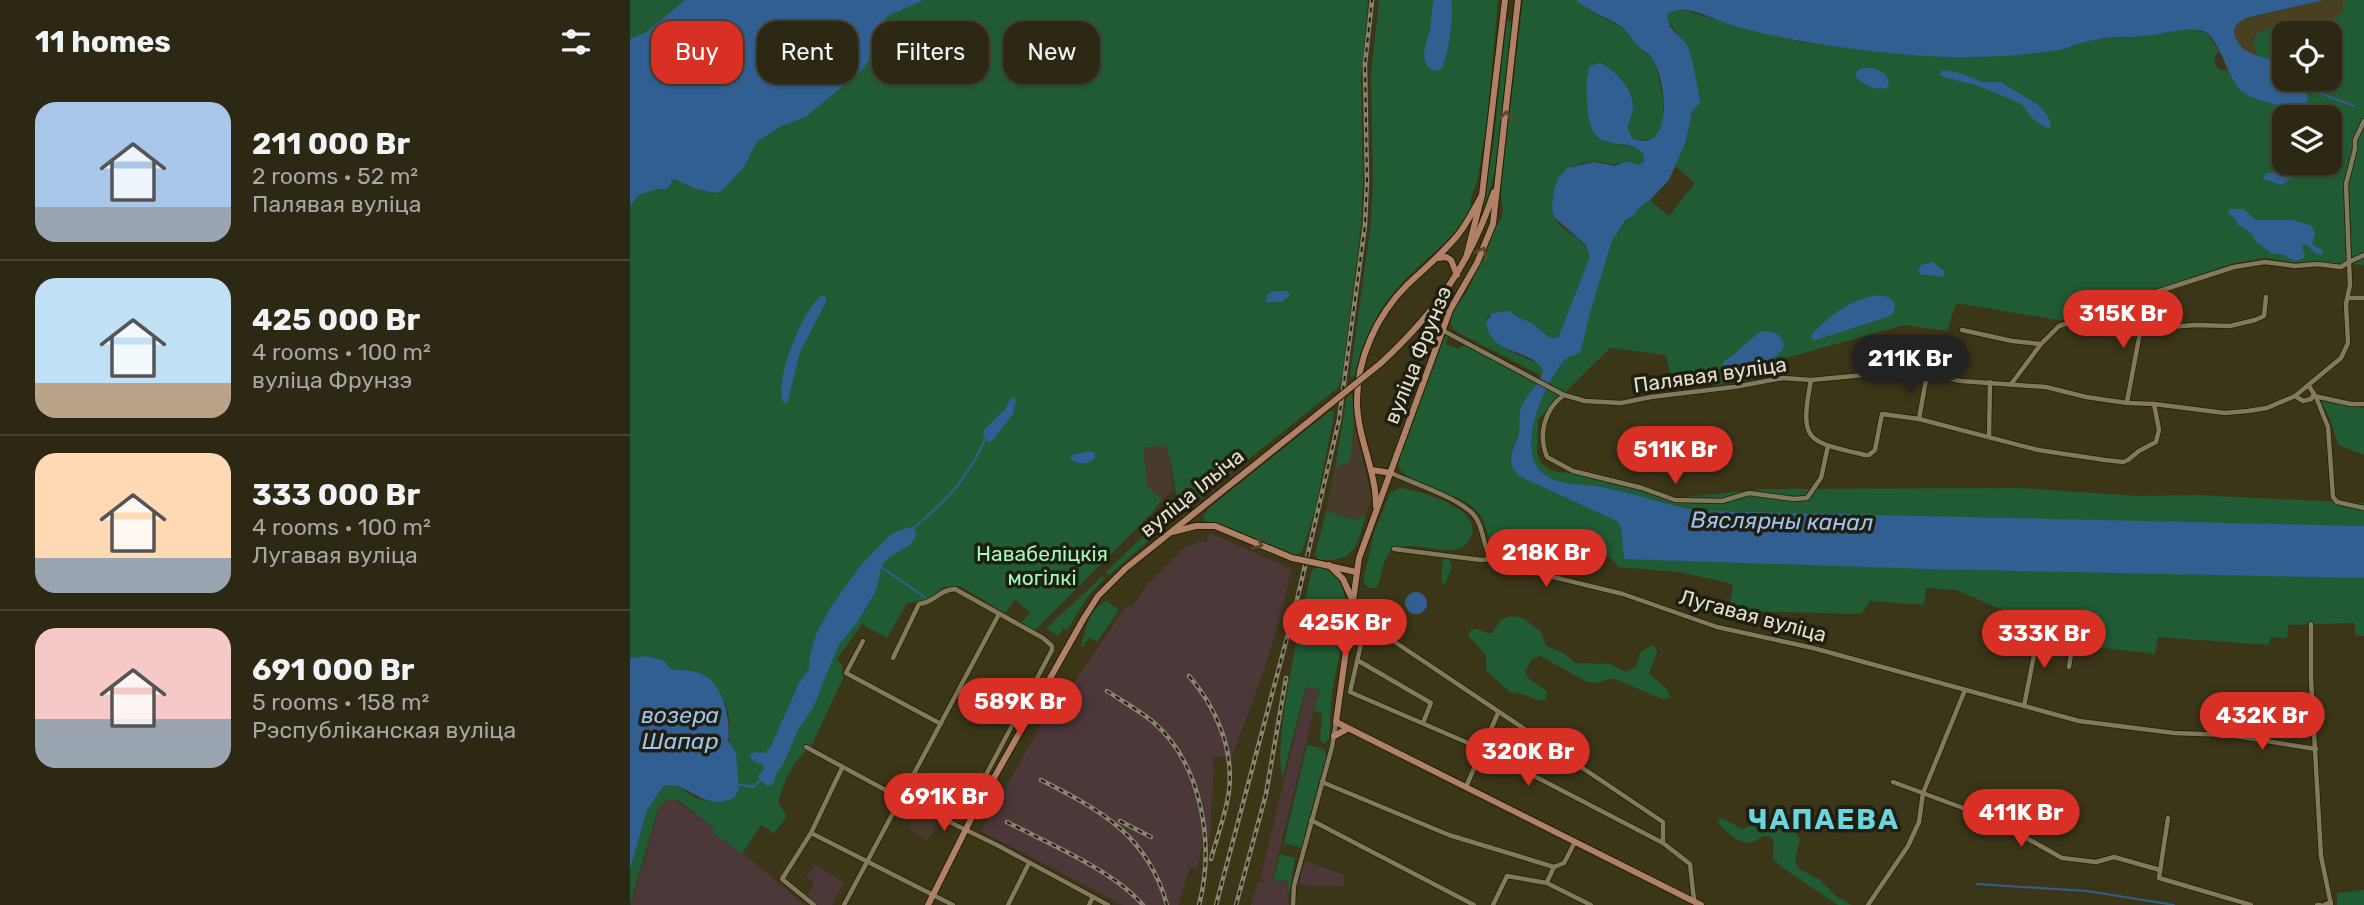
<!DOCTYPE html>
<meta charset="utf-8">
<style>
body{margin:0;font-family:Rubik,sans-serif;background:#393421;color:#f1f3f6;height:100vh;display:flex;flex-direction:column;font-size:26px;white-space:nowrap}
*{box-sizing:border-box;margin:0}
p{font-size:23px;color:#a7a6a0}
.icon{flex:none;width:38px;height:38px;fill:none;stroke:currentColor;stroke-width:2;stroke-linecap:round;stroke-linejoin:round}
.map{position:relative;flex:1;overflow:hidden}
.sheet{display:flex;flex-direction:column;background:#2d2813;width:630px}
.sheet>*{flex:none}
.banner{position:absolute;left:21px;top:21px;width:665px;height:63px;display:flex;gap:14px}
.buttons{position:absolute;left:1642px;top:21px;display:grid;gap:14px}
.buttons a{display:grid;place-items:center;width:70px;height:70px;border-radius:14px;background:#2d2813;box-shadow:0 2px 5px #0004,0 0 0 2px #484433;font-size:35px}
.price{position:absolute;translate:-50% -60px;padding:0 16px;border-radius:24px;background:#d93025;color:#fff;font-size:23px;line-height:46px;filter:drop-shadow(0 2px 4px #0008)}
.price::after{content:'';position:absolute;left:50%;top:42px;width:21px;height:16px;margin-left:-10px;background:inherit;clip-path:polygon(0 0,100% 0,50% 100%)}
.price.active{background:#222;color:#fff}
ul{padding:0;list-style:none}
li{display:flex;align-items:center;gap:21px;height:175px;padding:0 35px}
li+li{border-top:2px solid #484433}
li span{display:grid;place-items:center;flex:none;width:196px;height:140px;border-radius:21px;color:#555}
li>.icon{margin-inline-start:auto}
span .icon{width:84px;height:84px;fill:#fffc;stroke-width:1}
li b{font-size:30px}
h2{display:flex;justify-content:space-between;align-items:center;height:84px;padding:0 35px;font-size:30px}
.tag{padding:0 24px;border-radius:21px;background:#2d2813;box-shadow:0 2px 5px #0004,0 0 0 2px #484433;font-size:24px;line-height:63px}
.tag.active{background:#d93025;color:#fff}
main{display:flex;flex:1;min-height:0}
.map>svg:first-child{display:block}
</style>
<main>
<section class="sheet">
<h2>11 homes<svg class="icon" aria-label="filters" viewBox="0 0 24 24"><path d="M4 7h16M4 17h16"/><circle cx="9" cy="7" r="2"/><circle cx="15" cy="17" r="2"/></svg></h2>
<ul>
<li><span style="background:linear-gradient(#a9c7e8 75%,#9aa5b1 0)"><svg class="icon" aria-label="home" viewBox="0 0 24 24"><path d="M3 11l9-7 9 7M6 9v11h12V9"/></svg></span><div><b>211 000 Br</b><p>2 rooms · 52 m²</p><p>Палявая вуліца</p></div></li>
<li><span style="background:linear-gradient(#bfe0f5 75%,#b9a48a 0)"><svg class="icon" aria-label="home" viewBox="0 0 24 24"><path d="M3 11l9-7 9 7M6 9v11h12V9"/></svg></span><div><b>425 000 Br</b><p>4 rooms · 100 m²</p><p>вуліца Фрунзэ</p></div></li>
<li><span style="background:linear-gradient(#ffd9b3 75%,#9aa5b1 0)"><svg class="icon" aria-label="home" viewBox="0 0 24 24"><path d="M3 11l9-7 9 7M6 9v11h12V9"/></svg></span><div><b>333 000 Br</b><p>4 rooms · 100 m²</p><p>Лугавая вуліца</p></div></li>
<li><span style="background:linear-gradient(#f6c9c9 65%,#9aa5b1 0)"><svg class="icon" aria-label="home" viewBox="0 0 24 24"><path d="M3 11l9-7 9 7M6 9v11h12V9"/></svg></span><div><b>691 000 Br</b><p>5 rooms · 158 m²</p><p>Рэспубліканская вуліца</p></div></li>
</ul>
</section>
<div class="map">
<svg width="1734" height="905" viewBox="0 0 1734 905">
<rect width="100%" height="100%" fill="#3c3619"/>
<g fill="#483b2c">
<polygon points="724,423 741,496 736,514 726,520 696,511 705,468 720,461"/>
<polygon points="535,445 540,456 543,490 532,500 517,486 512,448"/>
<polygon points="287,812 308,823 297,842 279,828"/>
</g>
<g fill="#4c3739">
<polygon points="580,533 661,569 652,611 636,664 602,757 584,757 580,840 573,840 567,869 560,867 548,905 493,905 351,831 432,688 436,690 446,680 493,610 498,605 502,607 517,585 555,547 571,541 576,543"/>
<polygon points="677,687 689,690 642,881 657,881 659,905 621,905 628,882 634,883 634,880 630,879"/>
<polygon points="43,799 85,828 82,832 126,864 175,905 1,905 29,809 35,801"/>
<polygon points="675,861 715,875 713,886 668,885"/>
<polygon points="185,865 214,882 202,905 186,905 175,898 185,884 176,876"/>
</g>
<g fill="#215b34" fill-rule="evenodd">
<polygon points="0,0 55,0 16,32 0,39"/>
<path d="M294,0H738L731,80L733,179L731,226L712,376L709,387L559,507L550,504C541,485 545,464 535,445L513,448L517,486L532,500L521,514L404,631L391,623L400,613L385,599L375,613L330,586L314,587L299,600L277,603L257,638L232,624L207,659L212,665L213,678L181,747C163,759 153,783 148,803L157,816L144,833L131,825L112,854L82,832L84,828L48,800H37L30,806L27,813L0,905C0,894 0,883 0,872C1,856 20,786 37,784C50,783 57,795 67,798C77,801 87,803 98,801L100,745C97,737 100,727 99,717C96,701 85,679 69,672C60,669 50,671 41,669L32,660L17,656L0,658V206L9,195L28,189H37L44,179L66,189L86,193L92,191L114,167L127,142L150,127L177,115L242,55L251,25L258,16Z"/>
<path d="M749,0H868L856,137C849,152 852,169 846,184C843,193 840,197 841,207C830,232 807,249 787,268C754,298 735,331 725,375L722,378L720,376L740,230L743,186L741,73Z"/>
<path d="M893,0H946L957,9L995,29L1001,34L1007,46L1023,59L1027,69L1033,98V125L1028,134L1021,139L1005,140C990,129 1004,118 1003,104C1002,89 986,71 973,64L957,72L958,109L960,123L976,142C986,145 1032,147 1009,165L997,161C977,168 982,162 966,162C958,161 946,165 939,168C929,172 929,180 926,190C925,197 922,205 923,211C925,232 956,235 960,256L928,338H920L901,322L889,318L884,313L864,312L857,318C854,346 889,354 909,364L913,370L912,376L827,332L822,328L820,318L825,307L837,292L858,246L865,227L872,218L873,210L871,197L872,175Z"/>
<path d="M1713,0H1734V265L1688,262L1665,263L1635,258L1601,264L1520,291L1491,307L1459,320H1427L1326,303L1317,331L1274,325L1149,360L1150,375L1083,386L1080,371L1040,373L1036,355L980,348L908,419L907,452L911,463L921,471L974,477L1045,498L1134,489L1389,488L1509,496L1566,495L1734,503V636L1725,635V623L1658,625L1657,638L1640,637L1639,645L1528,637L1525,654L1447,645L1449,626L1373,610L1326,590L1296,588L1294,605L1240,601L1231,614L1114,611L1100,605L1103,584L1050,572L989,567L980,557L961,558L876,536L867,557C856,540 859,521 843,507C823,491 783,487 769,468L768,463L813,337L818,336L816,344L828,349L836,344L909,381L890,412L889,430L880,458L891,477L984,519L987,490C966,486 930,486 914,474C882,451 915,384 934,361C938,356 945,355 951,351L959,317L982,241L993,224L1005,214L1010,207L1020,200L1039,216L1065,183L1045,166L1057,137L1062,111L1070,100L1059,48L1037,20L1038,14L1045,10L1057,11L1123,31L1171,42L1274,54L1326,57L1396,53L1442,47L1464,39L1518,36L1553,28L1577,33L1589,51L1586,54C1584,63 1584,68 1594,71L1598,70C1602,78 1606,88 1614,93C1626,100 1661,111 1674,107L1678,100L1668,79H1699V33H1654V64L1627,55L1623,45L1624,36C1641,19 1677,29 1700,21C1704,19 1709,13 1713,10ZM1654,117H1699V163H1654Z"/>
<path d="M876,21H882C876,83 876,162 849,218L863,148Z"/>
<polygon points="722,393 724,423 720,461 705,468 717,397"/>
<polygon points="1691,401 1734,408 1734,455 1708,445 1702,424"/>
<polygon points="700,411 703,411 704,415 685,510 672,552 666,555 659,554 585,523 574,521 573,516 579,508"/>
<path d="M770,488C789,490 857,510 840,539C825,565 785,536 763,550C751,558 753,573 748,585L746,588H739L734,583V577L744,533L760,493Z"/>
<polygon points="540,510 543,519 479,575 476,572"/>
<path d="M696,511L726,520L736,514C728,543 725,565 688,559L685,555Z"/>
<polygon points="813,558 819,559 822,567 815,585 811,581"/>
<path d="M687,567C696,569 704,571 710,580C724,606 707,661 703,689C700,706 701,722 699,739L694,744L690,741L692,713L684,711L690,690L676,687L653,776C641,752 674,604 682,570Z"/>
<path d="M472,576L475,578L458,596L437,630L433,628L429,636L416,629C434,610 454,595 472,576Z"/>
<path d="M477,601L489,610L467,642L459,637L453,647L451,646C455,631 460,606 477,601Z"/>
<polygon points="881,616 893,618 911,632 916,646 932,652 945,663 980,664 995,672 1006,667 1010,653 1021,645 1024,646 1027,652 1019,673 1038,690 1040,698 1033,699 982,678 966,683 957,682 910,656 902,659 895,671 899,679 917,691 916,699 910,701 893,694 880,692 856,670 856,656 838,635 841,630 846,629 861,634 871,620"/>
<polygon points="677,745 694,749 696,756 671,848 654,843"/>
<path d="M1092,818L1112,829L1126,824L1142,827H1158L1165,831L1170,839L1165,861L1169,869L1189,879L1206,896L1221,905H1208L1150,866L1143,858L1144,841L1139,836C1131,836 1130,839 1122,842C1111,846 1098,832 1090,826L1088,820Z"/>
<polygon points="650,854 665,858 659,895 657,880 643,881"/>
<polygon points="1734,890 1734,905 1707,905 1707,893"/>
</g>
<path fill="#494021" d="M1694,0H1713V10L1707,18L1675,26L1633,29L1628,32L1623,40L1627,55C1612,51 1605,45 1604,30L1611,20Z"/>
<g fill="#315f91">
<polygon points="55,0 294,0 258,16 251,25 242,55 234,68 177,116 150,127 127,142 114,167 92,191 86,193 66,189 44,179 37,189 28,189 9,195 0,206 0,39 16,32"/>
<path d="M804,0H821C824,13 819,58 811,69L805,71C786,62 797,44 800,29C802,20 801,10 804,0Z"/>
<path d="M946,0H1694L1616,18L1608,23L1604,30C1606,55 1630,55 1650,62L1654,64V79H1668L1676,91L1678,100L1674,107L1668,109C1653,107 1619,100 1609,89C1598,77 1588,35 1573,31C1553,27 1537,33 1516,36C1499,38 1481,36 1464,40C1451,42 1440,48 1428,50C1373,59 1314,59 1259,53C1205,47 1150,40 1098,24C1082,19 1053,2 1038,14C1035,29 1052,35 1058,47C1061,52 1070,97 1070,103L1062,111L1056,141L1039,180L1020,200L1009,208L1005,214L995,221L982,241L959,317L951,351C946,357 939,355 934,361C915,383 883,451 914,474C930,486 957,484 976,488C1008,494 1038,506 1070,511L1734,526V578L1296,569L995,559C990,547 996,532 987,521L891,477C872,461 885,450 889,431C890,424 888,416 891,408C896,394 910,385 913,370C899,347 862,357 856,323L862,313L880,311L889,318L901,322L920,338H928L960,256L956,245L924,217L922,208L924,189L929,177L937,168L964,162L985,166L997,161L1009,165L1014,161V155C996,131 958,164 957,100C957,89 955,76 960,66L970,63C985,69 1004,90 1003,107C1003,115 998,121 998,129L1002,138C1046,157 1036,74 1021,57C1018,53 1013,51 1009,47C1002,41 1000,33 992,27C977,17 959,12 946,0Z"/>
<path d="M1243,68C1251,71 1258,74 1259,84L1257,88C1246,91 1233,85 1226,77V72L1233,68Z"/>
<polygon points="1312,70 1330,73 1352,82 1371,82 1407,104 1418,116 1421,127 1418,129 1403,119 1392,105 1385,101 1349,86 1313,77 1310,74"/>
<polygon points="1661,169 1665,170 1665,174 1652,185 1633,179 1636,174"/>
<polygon points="1599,209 1614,209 1626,220 1663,220 1682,226 1685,233 1682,244 1692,250 1693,255 1686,254 1676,244 1672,246 1675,257 1665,261 1652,254 1643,254 1627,243 1621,233 1608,225 1605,219 1598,213"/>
<polygon points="1303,262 1314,271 1314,277 1290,274 1288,271 1291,265"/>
<polygon points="644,291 657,291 660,295 652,302 636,302 637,295"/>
<path d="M193,295L196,298V302L170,352L158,401L155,404C140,388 175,303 193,295Z"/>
<path d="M1243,296C1253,295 1262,296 1265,306L1263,314L1257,317L1186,340L1181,339L1182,334C1201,315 1216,302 1243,296Z"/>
<path d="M1132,331C1143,330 1152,335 1154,346C1146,365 1115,365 1097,368L1093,365L1094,361C1109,353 1118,339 1132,331Z"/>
<polygon points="381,398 384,397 386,401 383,414 363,440 358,442 353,435 354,430 375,409"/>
<path d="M462,451L465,453V457C460,465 448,465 440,459L442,455Z"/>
<polygon points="280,527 286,531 285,538 280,545 259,557 252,565 246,591 226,624 209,644 183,708 168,730 153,765 146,774 144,783 139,786 134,784 128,776 134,769 133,765 122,760 120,755 124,752 135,753 141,746 169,683 179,669 180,655 187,632 202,605 231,565 255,540 265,532"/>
<circle cx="786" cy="603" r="11"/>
<path d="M17,656L33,660L41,669C52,671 64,669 74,675C94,685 101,721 98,741L106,752L109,789L104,798C72,813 57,779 33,786L17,810L0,869V658Z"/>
</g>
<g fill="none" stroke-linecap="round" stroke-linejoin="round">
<g stroke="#315f91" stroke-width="2">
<polyline points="1676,91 1687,92 1724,106"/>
<path d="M282,529C316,502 337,479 355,440"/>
<polyline points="251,567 296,598"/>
<polyline points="107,784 123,787 132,779"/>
<polyline points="1347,884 1457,891 1544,905"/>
</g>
<g stroke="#231d02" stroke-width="6">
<g id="minor">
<polyline points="1734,121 1725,140 1725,149 1716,184 1719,262 1734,255"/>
<polyline points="1718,298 1734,298"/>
<polyline points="1512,322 1538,327 1566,325 1600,326 1625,320 1634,316 1636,297"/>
<polyline points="812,330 934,395 955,401 991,403 1021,397 1104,387 1153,378 1181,380 1266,372 1297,374 1331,381 1416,387 1456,397 1497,403 1524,404 1595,413 1618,411 1637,408 1665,396 1711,358 1718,343 1716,304 1720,285 1719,262 1711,267 1687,264 1665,266 1635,262 1604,267 1523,293 1492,309 1460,321 1435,324 1429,326 1411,344 1382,383"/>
<polyline points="1332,330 1382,341 1410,344"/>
<path d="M1181,380C1169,443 1177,441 1235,455H1239L1245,450L1252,414L1289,419L1408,450L1475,460L1493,462L1498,460L1509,451L1526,442L1529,430L1524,404"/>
<path d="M934,395C914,409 908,435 917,457L943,471L1012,488L1045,500L1092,501L1119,493L1164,499L1177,498L1191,478L1198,446"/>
<polyline points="1665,396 1673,401 1681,399 1684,394 1679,386"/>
<polyline points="1684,396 1721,404 1734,404"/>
<polyline points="1686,397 1698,427 1703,497 1707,502 1734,508"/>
<polyline points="1497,402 1512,322 1510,301"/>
<polyline points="1289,419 1297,374"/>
<polyline points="1359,437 1360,382"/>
<path d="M761,473C783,483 823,496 841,512C857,526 850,555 869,564L993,594L1087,627L1183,648L1449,721L1544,733L1599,735L1686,749"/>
<polyline points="764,549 851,560 862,559"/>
<polyline points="1681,624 1681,679 1691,856 1701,905"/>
<polyline points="233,641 216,673 311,724"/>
<path d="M263,658L289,604C308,601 306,591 325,589L413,638L422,646V650L349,788L312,818"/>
<polyline points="727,660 801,703 793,723"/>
<polyline points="1394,706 1409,630 1444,636 1439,667"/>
<polyline points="176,747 272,799 367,845 478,905"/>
<polyline points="692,782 819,835 924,867 934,863 945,842"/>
<polyline points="1263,782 1333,808 1382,830 1432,858 1466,862 1484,857 1530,870"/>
<polyline points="836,787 868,713"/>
<polyline points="1538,818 1529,878 1621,905"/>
<polyline points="681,820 844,905"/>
<polyline points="181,833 323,905"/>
<polyline points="1033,843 1033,822 756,636 734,631 720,692 852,749 1033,843 1060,864 1064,900"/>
<polyline points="917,882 924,867"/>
<polyline points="184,905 152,879 181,833 212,768"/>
<polyline points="214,905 369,614"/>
<polyline points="378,905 399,863"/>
<polyline points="459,905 463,897"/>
<polyline points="663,905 664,886 702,747 706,722"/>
<polyline points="863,905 877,876 917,883 961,905"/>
<polyline points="1238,905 1278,846 1289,822 1293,793 1335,690"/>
<polyline points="1687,905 1690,905"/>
<polyline points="1694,905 1701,902"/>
</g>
</g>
<g stroke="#231d02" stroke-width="8">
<g id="major">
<polyline points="888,0 863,224 847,263 820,310 729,558 706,722 1071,905"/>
<polyline points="808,258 816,257 821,260 827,275"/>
<polyline points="836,258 852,195 875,0"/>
<path d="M751,363C806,312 840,264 864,192"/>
<polyline points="742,470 761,473"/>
<path d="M746,506C746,470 727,437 727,401C727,358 747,315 777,285C794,269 812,254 827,236C837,224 844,209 852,195"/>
<polyline points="542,532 566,526 585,526 662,558"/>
<polyline points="686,563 726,572"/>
<polyline points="699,565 713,579 722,599"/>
<polyline points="704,736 717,729"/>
<polyline points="298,905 342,817 454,618 468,596 496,568 677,423"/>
</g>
</g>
<use href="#minor" stroke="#827a5c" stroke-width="4.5"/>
<use href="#major" stroke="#b18167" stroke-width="6"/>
<g stroke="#8a856e" stroke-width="4.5">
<g id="rail">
<path d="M559,676C586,707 604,749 599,791C596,814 587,837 581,859"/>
<path d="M477,691C492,701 508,710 522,721C572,763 585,844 569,905"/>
<path d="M411,780C470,810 518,835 537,905"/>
<polyline points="490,821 521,837"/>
<path d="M377,822C417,843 483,870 513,905"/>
<polyline points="586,905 667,600 709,420 735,225 737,181 735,64 742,0"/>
<polyline points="606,905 636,794 656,678"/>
</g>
</g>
<use href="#rail" stroke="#201d11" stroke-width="2" stroke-dasharray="5" stroke-linecap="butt"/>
<g stroke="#231d02" stroke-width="8" stroke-linecap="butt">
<g id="major-bridge">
<polyline points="677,423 751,363"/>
<polyline points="662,558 686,563"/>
</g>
</g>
<use href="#major-bridge" stroke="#b18167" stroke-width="6"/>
</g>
<defs><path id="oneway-chevron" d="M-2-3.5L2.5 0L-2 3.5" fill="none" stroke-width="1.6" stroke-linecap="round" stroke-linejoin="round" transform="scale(1.75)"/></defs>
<g stroke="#5a4533">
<use href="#oneway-chevron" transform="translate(876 116) rotate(-83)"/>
<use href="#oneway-chevron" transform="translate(852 252) rotate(-66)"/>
<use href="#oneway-chevron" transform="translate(628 544) rotate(23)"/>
</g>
<g text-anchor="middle" stroke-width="7" stroke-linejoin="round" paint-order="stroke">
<g font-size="21" fill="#e4e0d0" stroke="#201d11">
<text transform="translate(788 355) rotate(-68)" y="7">вуліца Фрунзэ</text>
<text transform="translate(1080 375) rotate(-8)" y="7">Палявая вуліца</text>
<text transform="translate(562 493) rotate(-39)" y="7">вуліца Ільіча</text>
<text transform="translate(1123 616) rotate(15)" y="7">Лугавая вуліца</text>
</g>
<g font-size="21" fill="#a0fab7" stroke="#201d11">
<text x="412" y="561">Навабеліцкія<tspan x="412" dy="24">могілкі</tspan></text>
</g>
<g font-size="23" font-style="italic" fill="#9dc4f0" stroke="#201d11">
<text transform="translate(1152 521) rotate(1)" y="8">Вяслярны канал</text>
<text x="50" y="723">возера<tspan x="50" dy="26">Шапар</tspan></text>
</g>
<g font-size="28" font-weight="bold" letter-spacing="2" fill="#69d5dc" stroke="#201d11">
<text x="1194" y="829">ЧАПАЕВА</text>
</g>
</g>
</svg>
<div class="buttons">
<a><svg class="icon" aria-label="locate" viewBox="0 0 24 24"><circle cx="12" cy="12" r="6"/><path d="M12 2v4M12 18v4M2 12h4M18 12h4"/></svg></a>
<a><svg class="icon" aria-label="layers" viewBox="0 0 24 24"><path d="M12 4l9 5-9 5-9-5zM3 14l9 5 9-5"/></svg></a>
</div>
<b class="price" style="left:1493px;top:350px">315K Br</b>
<b class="price active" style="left:1280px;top:395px">211K Br</b>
<b class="price" style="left:1045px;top:486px">511K Br</b>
<b class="price" style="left:916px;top:589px">218K Br</b>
<b class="price" style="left:715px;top:659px">425K Br</b>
<b class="price" style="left:1414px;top:670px">333K Br</b>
<b class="price" style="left:390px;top:738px">589K Br</b>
<b class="price" style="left:1632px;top:752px">432K Br</b>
<b class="price" style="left:898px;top:788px">320K Br</b>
<b class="price" style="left:314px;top:833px">691K Br</b>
<b class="price" style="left:1391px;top:849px">411K Br</b>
<div class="banner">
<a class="tag active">Buy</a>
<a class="tag">Rent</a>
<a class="tag">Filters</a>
<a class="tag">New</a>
</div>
</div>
</main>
